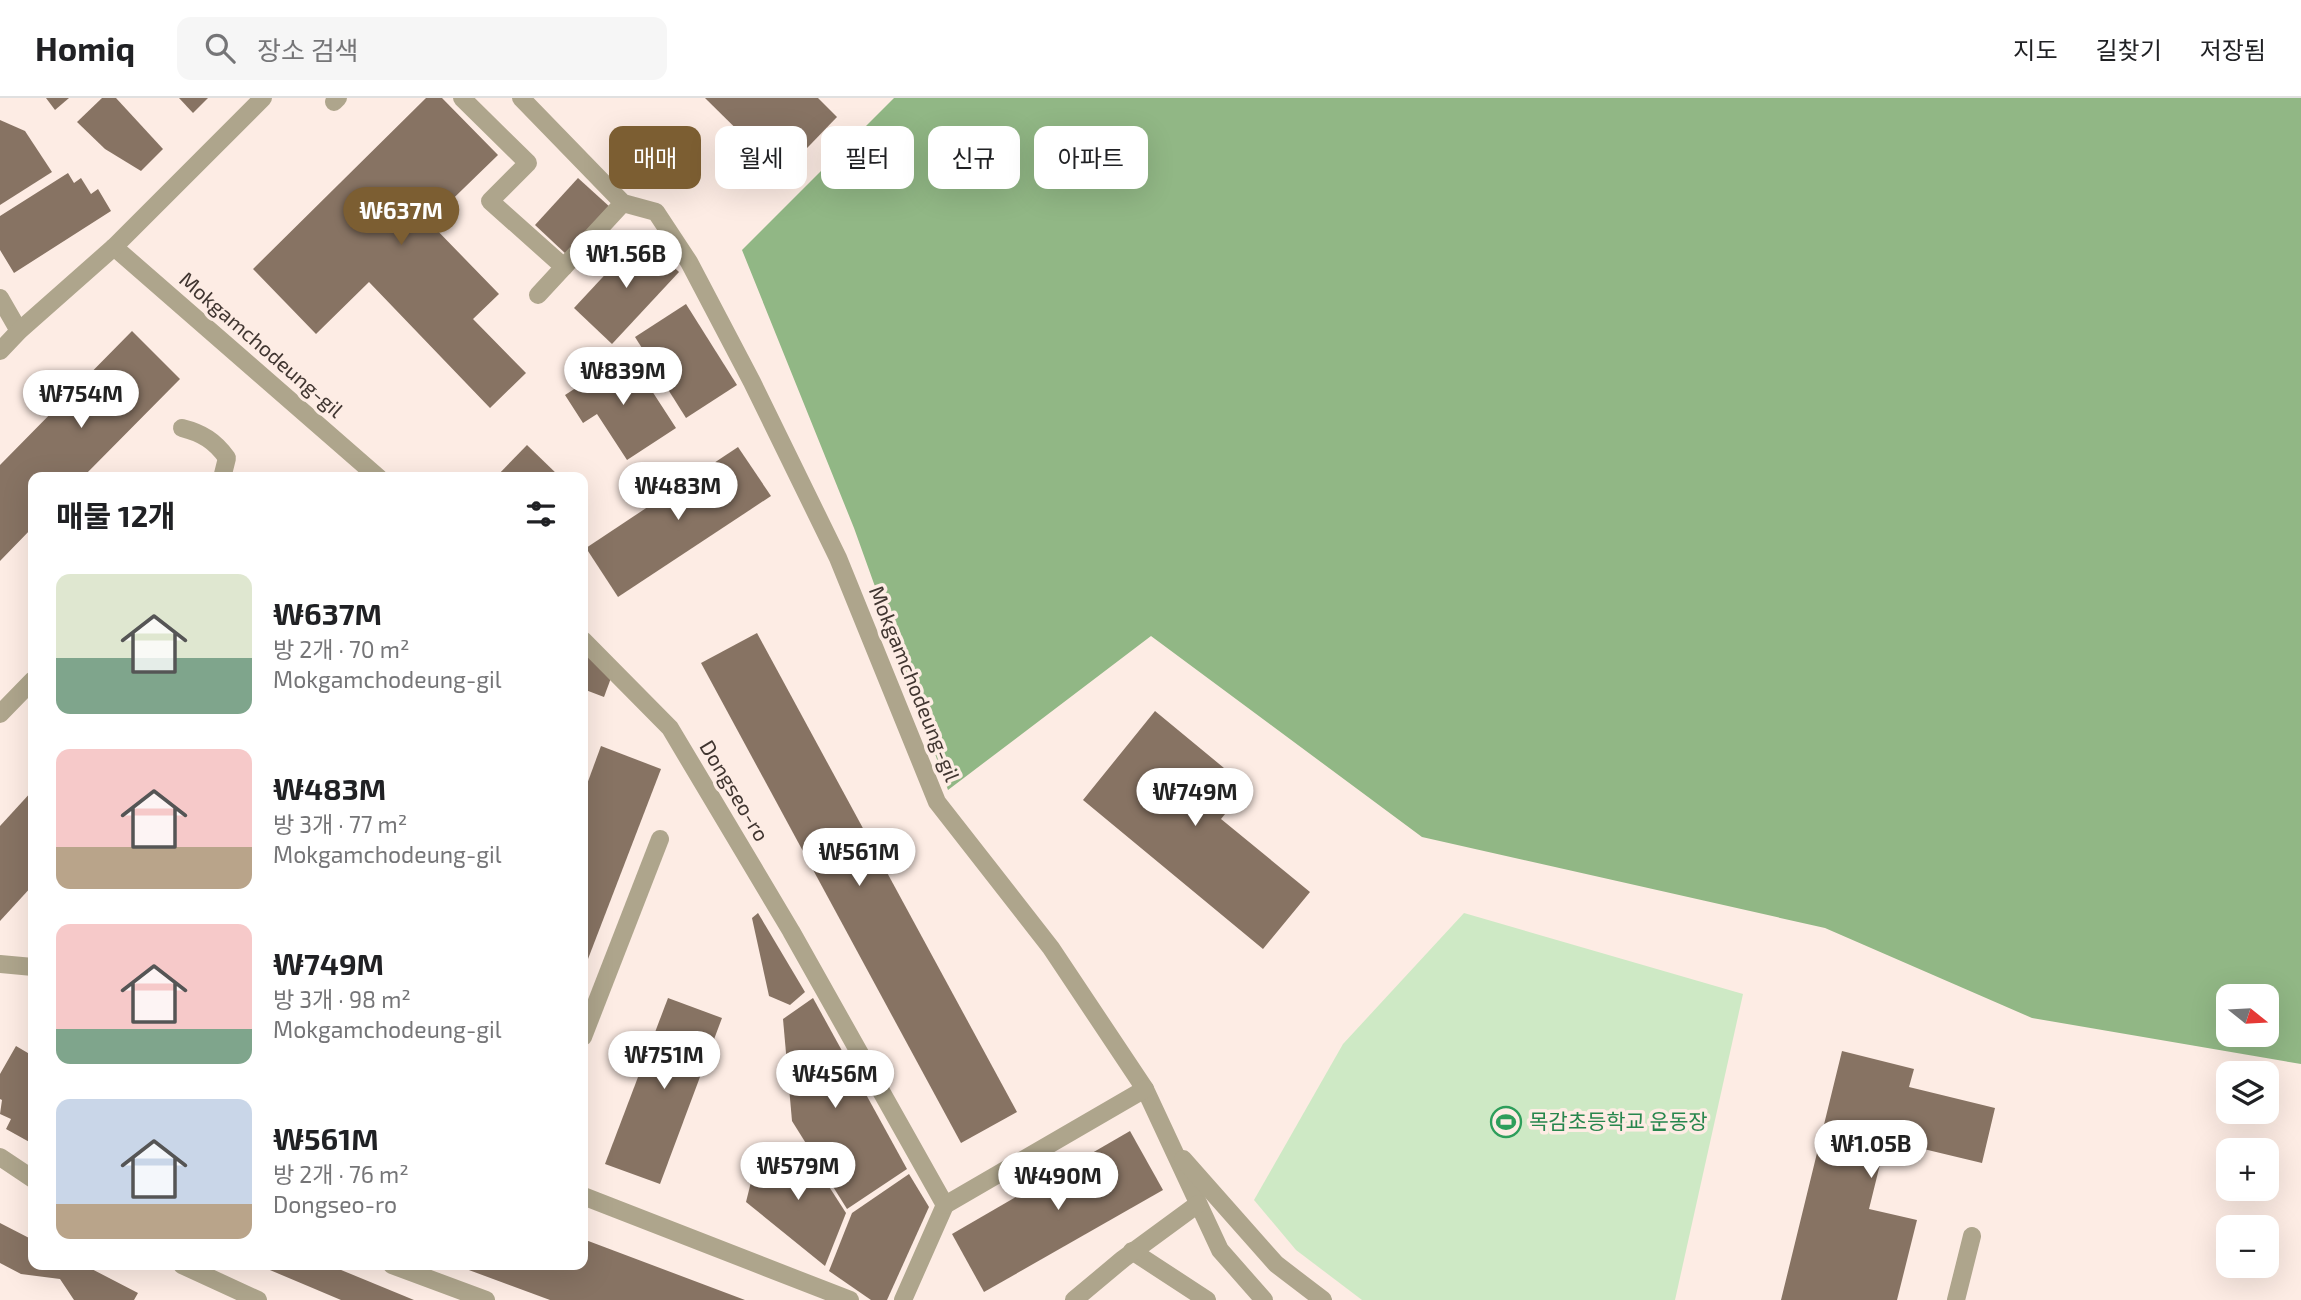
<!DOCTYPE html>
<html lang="ko">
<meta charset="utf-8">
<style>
body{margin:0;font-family:"Exo 2","Noto Sans KR",sans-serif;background:#f6f6f6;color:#202124;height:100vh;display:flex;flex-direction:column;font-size:26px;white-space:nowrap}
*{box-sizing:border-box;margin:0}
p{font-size:23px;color:#757577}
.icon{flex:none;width:38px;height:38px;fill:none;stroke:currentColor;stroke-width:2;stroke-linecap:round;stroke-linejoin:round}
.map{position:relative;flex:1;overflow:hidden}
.drawer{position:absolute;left:28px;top:374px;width:560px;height:798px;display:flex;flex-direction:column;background:#fff;border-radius:14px;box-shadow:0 7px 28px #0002}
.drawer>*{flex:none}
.hud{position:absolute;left:609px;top:28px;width:665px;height:63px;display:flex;gap:14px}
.needle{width:46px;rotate:108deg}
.controls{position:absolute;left:2216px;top:886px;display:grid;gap:14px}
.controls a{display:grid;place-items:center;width:63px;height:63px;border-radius:14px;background:#fff;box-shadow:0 7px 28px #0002;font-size:35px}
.price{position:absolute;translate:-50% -60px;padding:0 16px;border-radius:24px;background:#fff;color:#222;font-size:23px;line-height:46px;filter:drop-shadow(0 2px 4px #0008)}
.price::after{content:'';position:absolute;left:50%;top:42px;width:21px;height:16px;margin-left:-10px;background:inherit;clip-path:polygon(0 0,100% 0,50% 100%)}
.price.active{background:#7c5e32;color:#fff}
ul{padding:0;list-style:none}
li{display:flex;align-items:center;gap:21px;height:175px;padding:0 28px}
li span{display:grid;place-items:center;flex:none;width:196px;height:140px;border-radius:14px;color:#555}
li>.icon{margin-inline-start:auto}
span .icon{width:84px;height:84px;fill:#fffc;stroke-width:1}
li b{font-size:30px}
h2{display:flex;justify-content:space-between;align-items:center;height:84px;padding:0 28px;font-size:30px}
.chip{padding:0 24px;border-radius:14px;background:#fff;box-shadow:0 7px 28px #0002;font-size:24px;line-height:63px}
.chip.active{background:#7c5e32;color:#fff}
header{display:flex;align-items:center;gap:42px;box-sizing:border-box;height:98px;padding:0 35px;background:#fff;border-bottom:2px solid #e0e0e0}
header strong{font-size:33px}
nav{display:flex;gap:38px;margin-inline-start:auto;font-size:24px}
.search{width:490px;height:63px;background:#f6f6f6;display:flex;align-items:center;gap:18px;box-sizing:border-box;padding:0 24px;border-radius:14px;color:#757577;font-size:26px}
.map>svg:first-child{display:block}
</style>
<header>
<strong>Homiq</strong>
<div class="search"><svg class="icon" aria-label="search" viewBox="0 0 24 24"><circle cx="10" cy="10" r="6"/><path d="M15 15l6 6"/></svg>장소 검색</div>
<nav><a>지도</a><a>길찾기</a><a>저장됨</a></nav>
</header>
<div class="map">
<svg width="2301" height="1202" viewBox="0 0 2301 1202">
<rect width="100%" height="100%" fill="#fdece4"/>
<polygon fill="#cee9c5" points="1464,815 1743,896 1675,1202 1362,1202 1296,1152 1254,1102 1343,946"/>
<path fill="#91b785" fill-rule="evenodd" d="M894,0H2301V966L2032,920L1825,830L1422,739L1151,538L948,692L854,430L742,152ZM2228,898H2266V936H2228Z"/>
<g fill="#877363">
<polygon points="46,0 69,0 55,12"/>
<polygon points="102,0 116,0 163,51 141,73 105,51 77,24"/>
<polygon points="179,0 208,0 193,15"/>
<polygon points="426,0 442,0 498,57 429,124 499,196 473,221 526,275 490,310 369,184 316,236 253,171"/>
<polygon points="705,0 818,0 837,19 782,76"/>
<polygon points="0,22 25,33 52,74 0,107"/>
<polygon points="68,75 74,85 81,80 91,96 98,91 111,113 14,175 0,152 0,118"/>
<polygon points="578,80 611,110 567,157 535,127"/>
<polygon points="641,138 679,174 612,246 574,210"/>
<polygon points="686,206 737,287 686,320 635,239"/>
<polygon points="132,233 180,281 82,380 33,380 33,429 0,463 0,367"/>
<polygon points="628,256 676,330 627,362 597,316 583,325 565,297"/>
<polygon points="527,347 561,380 495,380"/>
<polygon points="738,349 771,398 618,499 586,450"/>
<polygon points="757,535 1017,1014 961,1045 701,565"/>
<polygon points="583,556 596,561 611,580 604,599 583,591"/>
<polygon points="1155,613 1247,689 1221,721 1310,794 1263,851 1083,702"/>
<polygon points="601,648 661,671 583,874 583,697"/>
<polygon points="33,692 33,787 0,823 0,728"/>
<polygon points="758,815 805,894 790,907 769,898 752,820"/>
<polygon points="668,900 722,920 660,1086 605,1066"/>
<polygon points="813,900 907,1071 847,1111 792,1023 783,921"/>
<polygon points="16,948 33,958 33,1046 6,1031 11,1021 0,1016 2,1002 0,1001 0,976"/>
<polygon points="1842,953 1914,971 1909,989 1995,1010 1982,1065 1886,1042 1869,1111 1917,1122 1897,1202 1781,1202"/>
<polygon points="1130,1033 1163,1092 984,1194 952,1136"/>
<polygon points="801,1045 846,1115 825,1168 746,1104 753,1076"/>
<polygon points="909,1076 929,1109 887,1202 871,1202 829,1173 852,1115"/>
<polygon points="0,1125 33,1142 33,1167 84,1167 138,1195 134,1202 74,1202 60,1181 21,1176 0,1165"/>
<polygon points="583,1141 745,1202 550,1202 458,1168 583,1167"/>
<polygon points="258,1167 329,1167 414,1202 341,1202"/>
</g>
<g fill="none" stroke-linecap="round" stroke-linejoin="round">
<g stroke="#aea58c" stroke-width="18">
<polyline points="462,0 528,65 490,103 564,169"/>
<polyline points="521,0 623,105 656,114 689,164 752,284 838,460 937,704 1051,850 1145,991 1220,1152 1264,1202"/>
<polyline points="334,4 338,0"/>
<polyline points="114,149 379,380"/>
<polyline points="538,197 623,105"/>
<polyline points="0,200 19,233"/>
<polyline points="0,253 19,233 114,149 263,0"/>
<path d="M182,330C202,335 215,343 227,360L222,380"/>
<polyline points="583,542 670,630 791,833 945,1107 903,1202"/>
<polyline points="0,616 33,582"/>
<polyline points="0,866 33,869"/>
<polyline points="583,939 660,741"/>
<polyline points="0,1059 33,1081"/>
<polyline points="1183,1061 1276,1166 1323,1202"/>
<polyline points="583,1098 850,1202"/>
<polyline points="945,1107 1145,991"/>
<polyline points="1132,1153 1207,1202"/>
<polyline points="182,1167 258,1202"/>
<polyline points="392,1167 486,1202"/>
<polyline points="1074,1202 1123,1161 1198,1106"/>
<polyline points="1956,1202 1972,1138"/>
</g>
</g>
<defs>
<g id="stadium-ring" transform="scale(1.575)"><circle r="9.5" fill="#fdece4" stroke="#2e9e5b" stroke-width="1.5"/><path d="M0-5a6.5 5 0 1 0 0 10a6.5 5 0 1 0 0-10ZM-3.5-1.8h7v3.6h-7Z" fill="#2e9e5b"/></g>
</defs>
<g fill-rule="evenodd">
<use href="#stadium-ring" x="1506" y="1024"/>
</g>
<g text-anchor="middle" stroke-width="7" stroke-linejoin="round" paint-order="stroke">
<g font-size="21" fill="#413631" stroke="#fdece4">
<text transform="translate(261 247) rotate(41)" y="7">Mokgamchodeung-gil</text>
<text transform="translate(914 586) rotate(68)" y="7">Mokgamchodeung-gil</text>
<text transform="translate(734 693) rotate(59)" y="7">Dongseo-ro</text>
</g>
<g font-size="21" fill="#27864d" stroke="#fdece4" text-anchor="start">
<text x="1529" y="1031">목감초등학교 운동장</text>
</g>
</g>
</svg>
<div class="controls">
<a><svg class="needle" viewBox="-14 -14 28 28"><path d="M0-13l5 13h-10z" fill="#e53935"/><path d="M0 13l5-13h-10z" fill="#757577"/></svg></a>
<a><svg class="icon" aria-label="layers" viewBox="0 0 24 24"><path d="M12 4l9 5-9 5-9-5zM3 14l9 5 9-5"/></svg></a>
<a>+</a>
<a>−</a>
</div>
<b class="price active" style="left:401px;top:149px">₩637M</b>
<b class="price" style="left:626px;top:192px">₩1.56B</b>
<b class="price" style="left:623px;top:309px">₩839M</b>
<b class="price" style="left:81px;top:332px">₩754M</b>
<b class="price" style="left:678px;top:424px">₩483M</b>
<b class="price" style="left:1195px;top:730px">₩749M</b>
<b class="price" style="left:859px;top:790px">₩561M</b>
<b class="price" style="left:664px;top:993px">₩751M</b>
<b class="price" style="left:835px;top:1012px">₩456M</b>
<b class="price" style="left:1871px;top:1082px">₩1.05B</b>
<b class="price" style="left:798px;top:1104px">₩579M</b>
<b class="price" style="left:1058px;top:1114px">₩490M</b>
<div class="hud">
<a class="chip active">매매</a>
<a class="chip">월세</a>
<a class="chip">필터</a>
<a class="chip">신규</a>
<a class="chip">아파트</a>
</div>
<section class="drawer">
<h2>매물 12개<svg class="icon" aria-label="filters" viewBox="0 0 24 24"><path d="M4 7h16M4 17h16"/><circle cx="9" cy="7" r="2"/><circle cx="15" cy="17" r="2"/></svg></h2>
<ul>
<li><span style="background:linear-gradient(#dfe7d0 60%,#7fa58c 0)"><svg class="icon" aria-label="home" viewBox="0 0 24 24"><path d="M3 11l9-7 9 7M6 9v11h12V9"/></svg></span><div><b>₩637M</b><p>방 2개 · 70 m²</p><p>Mokgamchodeung-gil</p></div></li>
<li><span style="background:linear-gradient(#f6c9c9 70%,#b9a48a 0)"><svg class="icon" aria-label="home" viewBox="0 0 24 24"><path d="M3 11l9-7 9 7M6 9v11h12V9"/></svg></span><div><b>₩483M</b><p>방 3개 · 77 m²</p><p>Mokgamchodeung-gil</p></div></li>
<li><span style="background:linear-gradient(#f6c9c9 75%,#7fa58c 0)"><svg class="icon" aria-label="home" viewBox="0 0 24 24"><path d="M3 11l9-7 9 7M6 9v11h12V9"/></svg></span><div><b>₩749M</b><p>방 3개 · 98 m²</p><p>Mokgamchodeung-gil</p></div></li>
<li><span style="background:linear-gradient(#c9d6e8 75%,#b9a48a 0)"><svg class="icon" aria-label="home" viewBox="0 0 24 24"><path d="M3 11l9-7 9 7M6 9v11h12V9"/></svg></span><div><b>₩561M</b><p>방 2개 · 76 m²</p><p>Dongseo-ro</p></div></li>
</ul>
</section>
</div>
